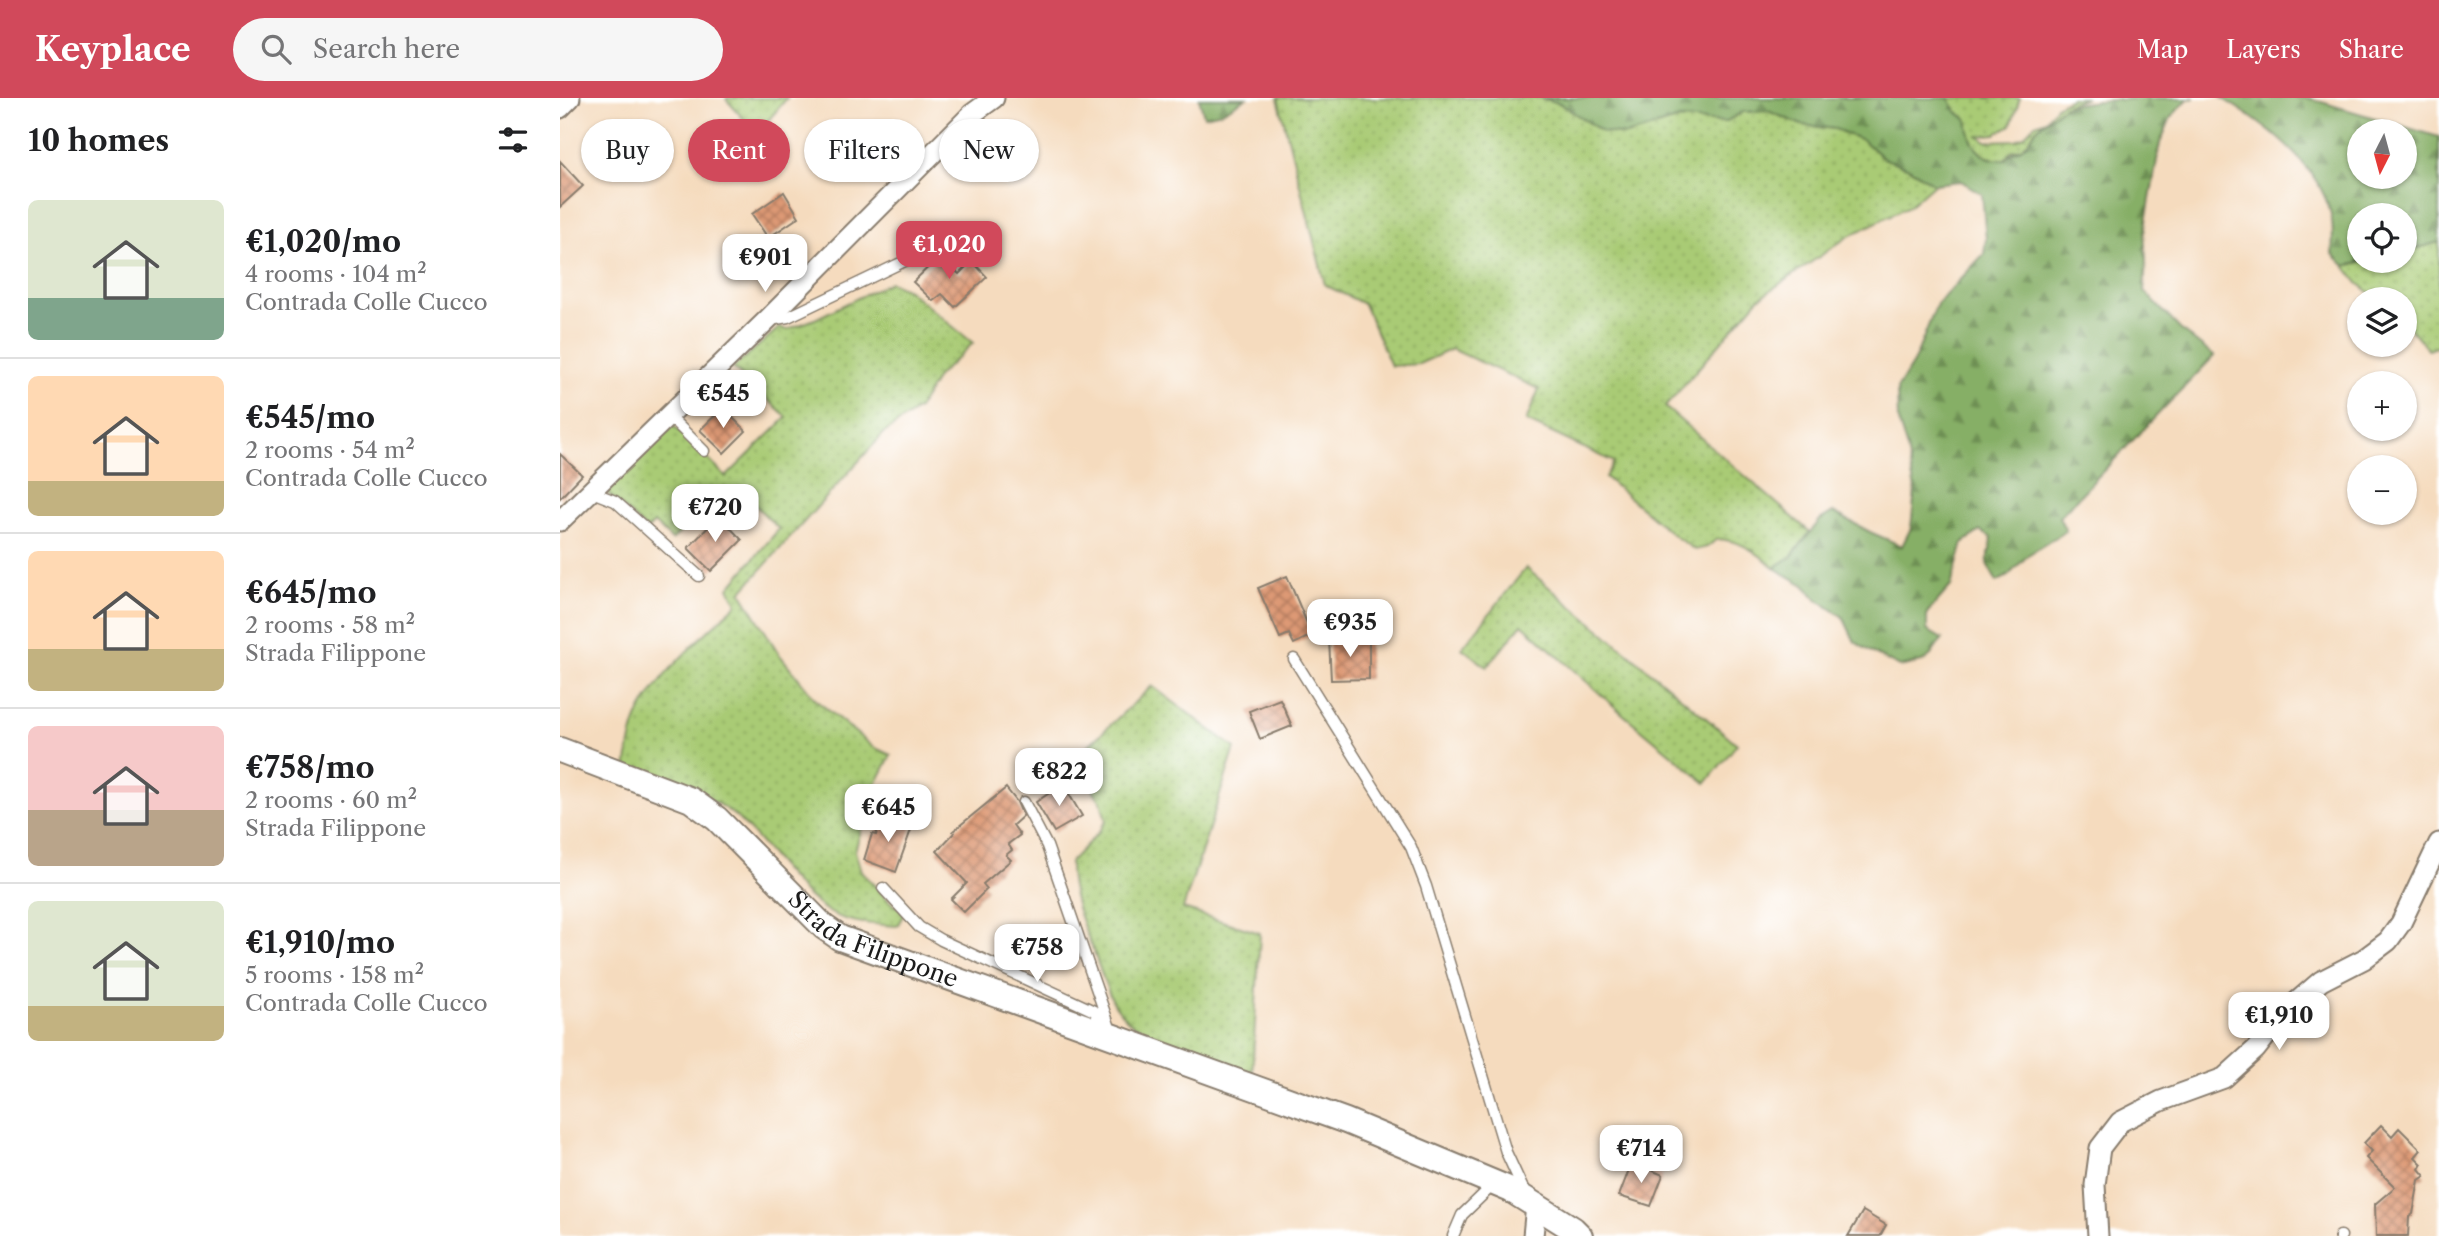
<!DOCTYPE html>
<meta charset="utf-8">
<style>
body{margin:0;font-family:"Libre Caslon Text",serif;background:#f6f6f6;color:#202124;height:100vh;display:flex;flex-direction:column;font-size:26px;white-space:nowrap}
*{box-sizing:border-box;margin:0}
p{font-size:23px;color:#757577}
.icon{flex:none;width:38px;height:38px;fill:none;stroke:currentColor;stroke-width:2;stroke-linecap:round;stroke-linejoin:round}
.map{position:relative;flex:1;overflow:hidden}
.sheet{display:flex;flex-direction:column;background:#fff;width:560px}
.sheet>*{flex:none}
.hud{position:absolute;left:21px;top:21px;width:665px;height:63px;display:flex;gap:14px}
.needle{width:46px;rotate:186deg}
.fabs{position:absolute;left:1787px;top:21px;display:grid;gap:14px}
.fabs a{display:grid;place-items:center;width:70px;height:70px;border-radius:50%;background:#fff;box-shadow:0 2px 5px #0004;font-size:35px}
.price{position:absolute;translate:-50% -60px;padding:0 16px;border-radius:14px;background:#fff;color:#222;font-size:23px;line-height:46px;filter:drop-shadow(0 2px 4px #0008)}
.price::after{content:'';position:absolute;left:50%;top:42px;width:21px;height:16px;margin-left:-10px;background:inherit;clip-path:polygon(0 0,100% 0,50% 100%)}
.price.active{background:#d1495b;color:#fff}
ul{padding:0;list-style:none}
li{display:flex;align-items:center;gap:21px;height:175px;padding:0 28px}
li+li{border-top:2px solid #e0e0e0}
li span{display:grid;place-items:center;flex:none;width:196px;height:140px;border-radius:10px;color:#555}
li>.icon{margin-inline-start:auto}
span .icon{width:84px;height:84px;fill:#fffc;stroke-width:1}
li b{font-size:30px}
h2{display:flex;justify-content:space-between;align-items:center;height:84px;padding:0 28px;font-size:30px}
.pill{padding:0 24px;border-radius:32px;background:#fff;box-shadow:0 2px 5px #0004;font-size:24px;line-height:63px}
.pill.active{background:#d1495b;color:#fff}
header{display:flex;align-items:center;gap:42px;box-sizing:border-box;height:98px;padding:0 35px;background:#d1495b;color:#fff}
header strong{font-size:33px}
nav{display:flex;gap:38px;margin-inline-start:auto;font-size:24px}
.search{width:490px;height:63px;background:#f6f6f6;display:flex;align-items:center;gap:18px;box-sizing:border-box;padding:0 24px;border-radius:38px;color:#757577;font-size:26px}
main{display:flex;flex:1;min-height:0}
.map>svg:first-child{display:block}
</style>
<header>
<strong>Keyplace</strong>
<div class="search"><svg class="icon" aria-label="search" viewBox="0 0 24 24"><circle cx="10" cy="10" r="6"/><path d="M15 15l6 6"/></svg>Search here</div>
<nav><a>Map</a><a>Layers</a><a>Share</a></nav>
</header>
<main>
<section class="sheet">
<h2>10 homes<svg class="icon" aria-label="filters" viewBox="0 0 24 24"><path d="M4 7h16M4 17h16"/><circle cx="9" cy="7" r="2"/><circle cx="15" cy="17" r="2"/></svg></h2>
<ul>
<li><span style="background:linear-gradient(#dfe7d0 70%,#7fa58c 0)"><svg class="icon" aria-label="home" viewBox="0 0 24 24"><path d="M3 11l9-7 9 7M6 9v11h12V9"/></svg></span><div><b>€1,020/mo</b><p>4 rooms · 104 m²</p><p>Contrada Colle Cucco</p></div></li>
<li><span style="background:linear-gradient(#ffd9b3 75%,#c2b280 0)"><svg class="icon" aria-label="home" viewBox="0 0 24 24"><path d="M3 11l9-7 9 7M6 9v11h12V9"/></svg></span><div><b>€545/mo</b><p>2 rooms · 54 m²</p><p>Contrada Colle Cucco</p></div></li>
<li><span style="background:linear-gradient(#ffd9b3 70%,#c2b280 0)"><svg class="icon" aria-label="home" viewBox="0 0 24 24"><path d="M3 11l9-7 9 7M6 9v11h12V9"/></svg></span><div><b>€645/mo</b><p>2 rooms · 58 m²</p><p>Strada Filippone</p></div></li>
<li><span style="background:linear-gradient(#f6c9c9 60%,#b9a48a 0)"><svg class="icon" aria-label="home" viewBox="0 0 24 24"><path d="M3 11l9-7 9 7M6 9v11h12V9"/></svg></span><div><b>€758/mo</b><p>2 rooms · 60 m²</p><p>Strada Filippone</p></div></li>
<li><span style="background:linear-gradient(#dfe7d0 75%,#c2b280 0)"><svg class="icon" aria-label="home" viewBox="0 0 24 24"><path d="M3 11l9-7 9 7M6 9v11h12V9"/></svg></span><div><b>€1,910/mo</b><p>5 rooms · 158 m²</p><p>Contrada Colle Cucco</p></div></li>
</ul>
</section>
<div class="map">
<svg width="1879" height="1138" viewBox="0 0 1879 1138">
<defs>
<pattern id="grass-dots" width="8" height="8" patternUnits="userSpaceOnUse" patternTransform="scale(1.75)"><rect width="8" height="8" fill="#a9cb74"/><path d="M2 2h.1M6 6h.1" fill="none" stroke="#91ae64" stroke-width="1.8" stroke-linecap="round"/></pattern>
<pattern id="forest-firs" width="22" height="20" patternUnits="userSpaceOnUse" patternTransform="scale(1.75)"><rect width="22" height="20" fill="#86af66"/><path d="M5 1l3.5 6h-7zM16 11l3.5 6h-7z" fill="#6d8e53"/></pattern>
<pattern id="building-cross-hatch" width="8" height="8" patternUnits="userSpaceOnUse" patternTransform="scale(1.75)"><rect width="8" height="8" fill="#dd9975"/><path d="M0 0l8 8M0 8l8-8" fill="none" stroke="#b27c5f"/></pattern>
</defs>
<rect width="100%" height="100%" fill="#fff"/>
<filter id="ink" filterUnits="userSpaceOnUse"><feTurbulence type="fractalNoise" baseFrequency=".0143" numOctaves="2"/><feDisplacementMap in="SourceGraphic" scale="14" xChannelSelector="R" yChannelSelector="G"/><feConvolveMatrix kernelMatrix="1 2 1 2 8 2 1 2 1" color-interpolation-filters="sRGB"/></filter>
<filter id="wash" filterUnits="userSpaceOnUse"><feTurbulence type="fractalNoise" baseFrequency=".00686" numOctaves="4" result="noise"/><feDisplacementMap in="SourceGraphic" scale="28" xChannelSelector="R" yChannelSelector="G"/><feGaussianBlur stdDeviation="1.57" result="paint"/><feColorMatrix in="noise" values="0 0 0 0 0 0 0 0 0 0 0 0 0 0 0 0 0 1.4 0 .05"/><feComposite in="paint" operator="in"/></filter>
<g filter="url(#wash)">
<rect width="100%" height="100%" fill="#f5dbbe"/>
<g fill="url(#grass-dots)" stroke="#627448" stroke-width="2">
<polygon points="167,0 227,0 197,36 166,1"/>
<path d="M718,0H981L999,5L1043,34L1066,37L1120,21L1165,24L1183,14L1208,13L1242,27L1275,31L1303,42L1323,60L1347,69L1374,86L1349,108L1289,138L1198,201L1105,309L1250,434L1231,459L1214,470C1199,455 1179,442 1157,441L1147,449L1135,452L1116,439L1045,379L1054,364L966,323L979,291L892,251L859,266L831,268L804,206L765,187Z"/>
<path d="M1387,0H1460L1451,27L1435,36L1419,38L1426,43L1456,42L1464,38L1475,26L1486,22L1496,8L1511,0H1526L1506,7L1494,16L1488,24L1476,31L1464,49L1451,53L1445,62C1418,62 1410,47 1407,22L1396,13Z"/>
<polygon points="1879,144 1879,248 1869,252 1845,224 1844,201 1818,201 1798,185 1785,168 1807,163 1844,163 1845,154"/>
<path d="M330,184L348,192L413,245L378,278L358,311L324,335L181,494L219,556L256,602L313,649L331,657L312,694L295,753L301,773L329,803L345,814L337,828C314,826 289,826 269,814C231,790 208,747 175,718C145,692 102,684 66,672C69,652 71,632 80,614C103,571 142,539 177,506L169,490L219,431L180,392L172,401L164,394L112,442L94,425L87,432L44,392L113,327L166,379L227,319L173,270L220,229L226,232L255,221Z"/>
<polygon points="966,470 1177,646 1146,685 1064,617 962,526 927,569 902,550"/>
<path d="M592,588L675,650L623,811L700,835L692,978C648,962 581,948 555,907C545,890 539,866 531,847C520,820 509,793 510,764L539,734L546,722L541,704L513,662Z"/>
</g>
<g fill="url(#forest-firs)" stroke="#516641" stroke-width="2" fill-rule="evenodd">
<polygon points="639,0 686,0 662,14 644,18"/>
<path d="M981,0H1387L1389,1L1396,13L1407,22C1410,46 1418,63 1445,62C1453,51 1459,54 1466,46C1471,42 1472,37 1475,33C1476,31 1501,10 1504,9C1531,0 1601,0 1635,0L1628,1L1611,19L1600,45L1584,135L1586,162L1584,193L1620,231L1654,258L1499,419L1506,433L1468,457L1448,478L1437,484L1427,466L1432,440L1420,433L1403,445L1391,488L1367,515V532L1382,541L1371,557L1362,564L1340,569L1318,558L1295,544L1283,519L1257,501L1244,487L1214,470L1231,459L1260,422L1273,414L1310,434L1342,448L1351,430L1355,392L1347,351L1338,323L1337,291L1354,263L1377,206L1424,156L1426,141L1422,96L1401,83L1374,86L1347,69L1323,60L1303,42L1275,31L1242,27L1208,13L1183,14L1165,24L1120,21L1066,37L1043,34L999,5Z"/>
<path d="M1662,0H1748L1879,39V144L1845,154L1844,117H1799V163H1807L1785,168L1772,155C1773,139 1774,123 1768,107C1752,61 1702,25 1662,0ZM1799,33H1844V79H1799Z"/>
</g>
<g id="blocks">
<g fill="url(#building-cross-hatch)">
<polygon points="0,63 23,88 0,109"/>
<polygon points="224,94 239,119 208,140 192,116"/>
<polygon points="380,158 399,176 412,163 427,179 395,209 382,196 373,203 353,184"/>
<polygon points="163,310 186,333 164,355 140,332"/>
<polygon points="0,356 22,377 0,400"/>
<polygon points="159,418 182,442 151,473 128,450"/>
<polygon points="727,478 752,537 734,546 729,536 720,540 698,490"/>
<polygon points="809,539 809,581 771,582 769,541"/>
<polygon points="720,601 732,628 700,641 689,613"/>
<polygon points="503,686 522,718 494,734 476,704"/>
<polygon points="446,690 457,704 463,718 453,727 460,737 448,746 452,752 446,757 451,762 423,786 427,791 404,814 391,801 407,785 377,753 394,735 393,733"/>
<polygon points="322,718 352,729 336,774 304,762 312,736 316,737"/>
<polygon points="1821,1027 1832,1038 1839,1030 1861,1052 1855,1059 1862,1066 1859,1071 1865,1078 1859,1082 1853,1116 1849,1119 1848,1138 1816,1138 1815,1106 1835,1089 1806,1060 1812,1053 1804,1045"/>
<polygon points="1072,1064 1103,1077 1091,1108 1059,1098"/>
<polygon points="1303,1113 1326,1127 1320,1138 1288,1138"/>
</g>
</g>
</g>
<g filter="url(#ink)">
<use href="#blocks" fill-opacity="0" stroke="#887c6d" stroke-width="2"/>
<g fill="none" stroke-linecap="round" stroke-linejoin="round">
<g stroke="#887c6d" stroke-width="13">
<g id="service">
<polyline points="210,222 228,219 347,162"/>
<polyline points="109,318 144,353"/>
<polyline points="32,394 55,403 139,478"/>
<polyline points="734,561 851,749 866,788 946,1054 964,1093"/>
<polyline points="464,704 487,748 549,927"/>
<polyline points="323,790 359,829 381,842 534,913 548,930"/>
<polyline points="893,1138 902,1117 933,1087"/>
<polyline points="1780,1138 1781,1138"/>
</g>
</g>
<g stroke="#887c6d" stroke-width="23">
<g id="minor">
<polyline points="0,10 10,0"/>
<polyline points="0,423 207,222 412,16 434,0"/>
<polyline points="973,1138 976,1107"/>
<polyline points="1538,1138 1535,1087 1540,1050 1560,1024 1601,1003 1664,980 1696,951 1725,914 1761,883 1804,861 1828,843 1841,825 1879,745"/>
</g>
</g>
<g stroke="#887c6d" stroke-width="28">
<g id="tertiary">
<path id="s1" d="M0,652L131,702L157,721L264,829L280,840L786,1023L951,1092L1013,1131L1020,1138"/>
</g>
</g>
<use href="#service" stroke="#fff" stroke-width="10"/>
<use href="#minor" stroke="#fff" stroke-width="19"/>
<use href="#tertiary" stroke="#fff" stroke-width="24"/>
</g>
</g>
<g text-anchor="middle" stroke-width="5" stroke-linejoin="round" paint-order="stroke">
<g font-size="24" fill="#1c1c1c" stroke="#fff">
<text dy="8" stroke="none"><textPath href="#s1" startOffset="374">Strada Filippone</textPath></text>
</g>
</g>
</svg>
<div class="fabs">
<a><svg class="needle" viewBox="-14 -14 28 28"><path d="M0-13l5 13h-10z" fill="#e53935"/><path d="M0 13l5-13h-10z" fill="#757577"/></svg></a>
<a><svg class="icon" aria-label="locate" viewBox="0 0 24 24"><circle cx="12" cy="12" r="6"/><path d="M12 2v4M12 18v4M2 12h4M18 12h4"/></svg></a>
<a><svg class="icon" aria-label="layers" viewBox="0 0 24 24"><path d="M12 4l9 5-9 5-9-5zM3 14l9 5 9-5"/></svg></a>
<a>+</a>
<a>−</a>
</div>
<b class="price active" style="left:389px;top:183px">€1,020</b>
<b class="price" style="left:205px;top:196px">€901</b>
<b class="price" style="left:163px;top:332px">€545</b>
<b class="price" style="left:155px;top:446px">€720</b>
<b class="price" style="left:790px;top:561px">€935</b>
<b class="price" style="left:499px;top:710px">€822</b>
<b class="price" style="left:328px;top:746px">€645</b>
<b class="price" style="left:477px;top:886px">€758</b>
<b class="price" style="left:1719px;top:954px">€1,910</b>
<b class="price" style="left:1081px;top:1087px">€714</b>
<div class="hud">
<a class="pill">Buy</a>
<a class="pill active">Rent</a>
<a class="pill">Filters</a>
<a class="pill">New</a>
</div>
</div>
</main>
